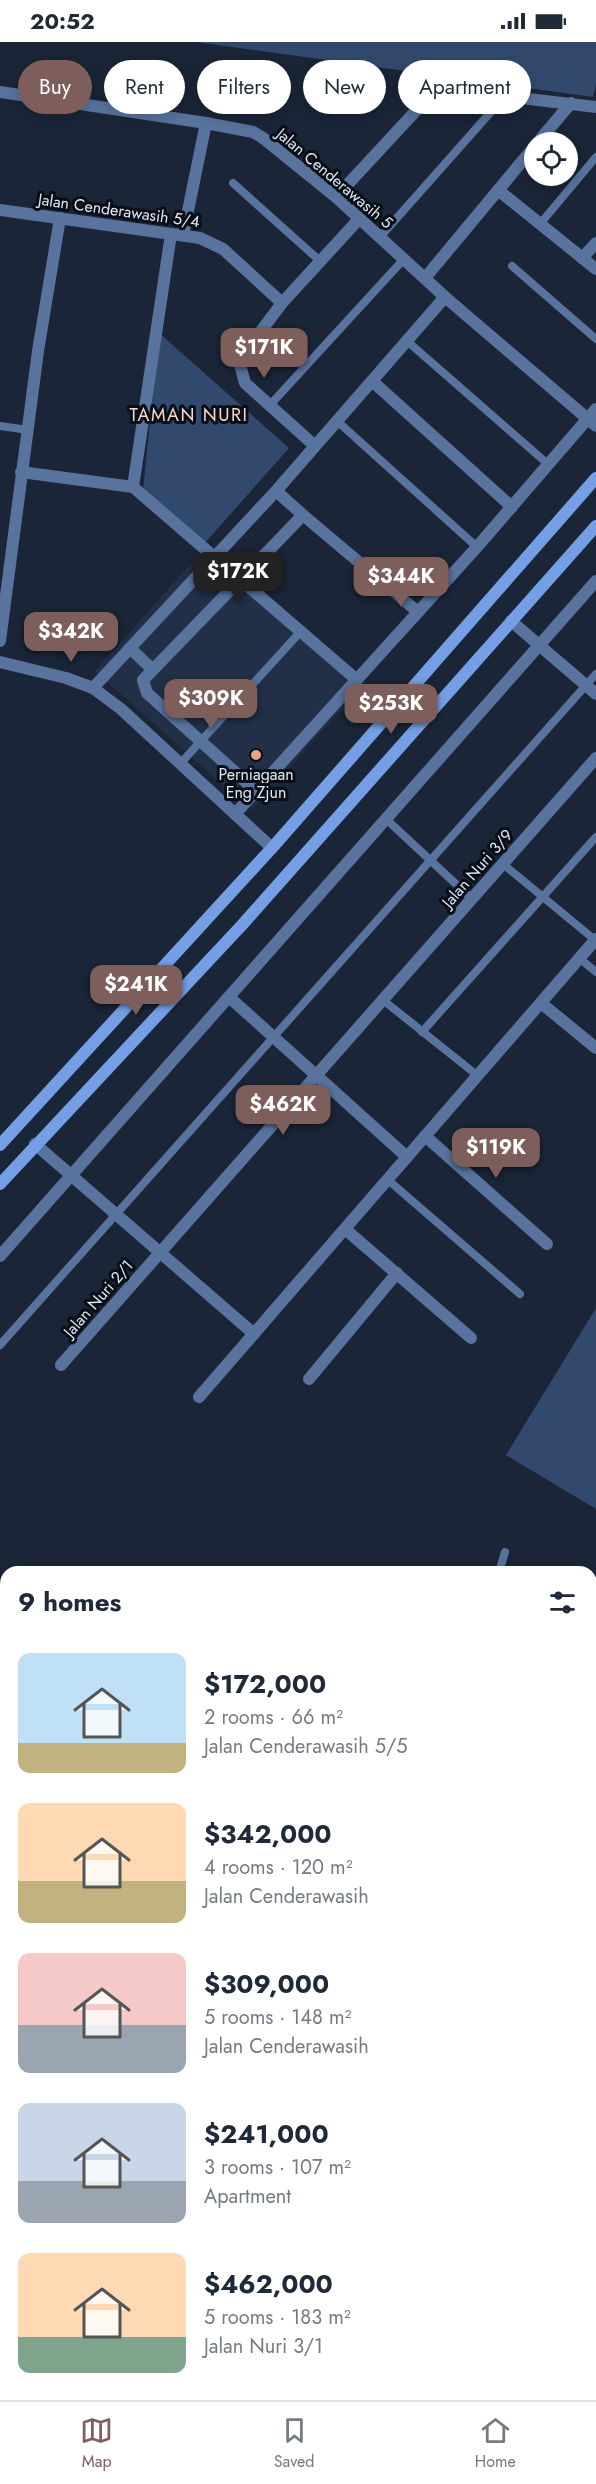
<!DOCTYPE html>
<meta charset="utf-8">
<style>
body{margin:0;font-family:Jost,sans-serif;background:#f6f6f7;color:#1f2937;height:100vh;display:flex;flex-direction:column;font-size:22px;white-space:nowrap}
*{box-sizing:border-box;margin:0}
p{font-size:20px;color:#747a83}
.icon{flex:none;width:33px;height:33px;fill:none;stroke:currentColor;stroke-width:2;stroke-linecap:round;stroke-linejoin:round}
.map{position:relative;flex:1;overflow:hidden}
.sheet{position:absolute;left:0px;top:1524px;width:597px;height:834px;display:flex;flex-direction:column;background:#fff;border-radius:18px 18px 0 0;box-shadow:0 3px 15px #0003}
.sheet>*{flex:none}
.hud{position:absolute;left:18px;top:18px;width:561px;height:54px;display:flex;gap:12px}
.controls{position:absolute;left:524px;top:90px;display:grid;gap:12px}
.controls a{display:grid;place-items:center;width:54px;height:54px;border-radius:50%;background:#fff;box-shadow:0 3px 15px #0003;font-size:30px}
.price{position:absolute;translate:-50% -51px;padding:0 14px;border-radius:12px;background:#7e5e5a;color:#fff;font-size:20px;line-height:39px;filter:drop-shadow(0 2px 3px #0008)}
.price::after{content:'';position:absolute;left:50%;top:36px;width:18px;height:14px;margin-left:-9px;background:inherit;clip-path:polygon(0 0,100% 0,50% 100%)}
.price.on{background:#222;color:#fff}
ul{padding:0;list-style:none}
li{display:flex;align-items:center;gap:18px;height:150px;padding:0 18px}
li span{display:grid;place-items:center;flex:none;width:168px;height:120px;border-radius:12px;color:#555}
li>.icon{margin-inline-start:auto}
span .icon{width:72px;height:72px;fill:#fffc;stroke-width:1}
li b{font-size:26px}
h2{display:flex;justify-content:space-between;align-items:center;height:72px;padding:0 18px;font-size:26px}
.tag{padding:0 21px;border-radius:27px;background:#fff;box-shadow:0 3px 15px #0003;font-size:21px;line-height:54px}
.tag.on{background:#7e5e5a;color:#fff}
.status{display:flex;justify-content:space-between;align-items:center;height:42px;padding:0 30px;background:#fff;direction:ltr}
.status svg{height:16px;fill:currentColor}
.dock{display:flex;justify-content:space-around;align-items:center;height:84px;border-top:2px solid #e0e1e3;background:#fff;font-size:16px;color:#747a83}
.dock a{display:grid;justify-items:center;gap:3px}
.dock .on{color:#7e5e5a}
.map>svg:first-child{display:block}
</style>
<div class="status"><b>20:52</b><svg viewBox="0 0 49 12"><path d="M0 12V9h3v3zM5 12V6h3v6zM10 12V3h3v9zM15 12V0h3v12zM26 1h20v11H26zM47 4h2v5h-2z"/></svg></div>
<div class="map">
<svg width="596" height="2358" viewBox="0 0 596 2358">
<rect width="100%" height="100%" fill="#1a2537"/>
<polygon fill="#213047" points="203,508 360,647 251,768 95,629"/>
<g fill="#32496e">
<polygon points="196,0 596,0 596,42 593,55"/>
<polygon points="159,291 289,406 204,502 143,448"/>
<polygon points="596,1266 596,1467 506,1413"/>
</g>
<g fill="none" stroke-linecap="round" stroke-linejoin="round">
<polyline stroke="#6783b1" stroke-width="5" points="318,2358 323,2352"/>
<g stroke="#58739e" stroke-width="8">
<polyline points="233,141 320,219"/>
<polyline points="540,182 596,115"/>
<polyline points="380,195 505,54"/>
<polyline points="512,224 596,297"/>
<polyline points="407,299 549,423"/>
<polyline points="270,363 404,217"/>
<polyline points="337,379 477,505"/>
<polyline points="0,384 28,388"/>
<polyline points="180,722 302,588"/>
<polyline points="386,777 472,857"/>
<polyline points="503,822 595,898"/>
<polyline points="579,916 596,930"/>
<polyline points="383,958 478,1034"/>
<polyline points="422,990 596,795"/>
<polyline points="388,1138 520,1252"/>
<polyline points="0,1303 596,632"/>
<polyline points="499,1530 505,1510"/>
<polyline points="585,2352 588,2358"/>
<polyline points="551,2358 562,2352"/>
</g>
<g stroke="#58739e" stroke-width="12">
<polyline points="0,50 206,81 253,90 263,96 336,155 445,255 596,384"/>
<polyline points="538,100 571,61"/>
<polyline points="498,148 596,227"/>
<polyline points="336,155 425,59 444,49 461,49 596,65"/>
<polyline points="0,168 200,196 223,207 282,261"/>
<polyline points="183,193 206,81"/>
<polyline points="582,216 596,201"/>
<polyline points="425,236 534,105"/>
<polyline points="372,339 512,465"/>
<polyline points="315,404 245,341 240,323 244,312 282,261 359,177"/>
<polyline points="21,430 133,445"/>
<polyline points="133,445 357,638"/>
<polyline points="133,445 171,192"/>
<polyline points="276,449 303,473 418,570"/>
<polyline points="511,579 596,652"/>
<polyline points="0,599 38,309 60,176"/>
<polyline points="130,606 152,627"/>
<polyline points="0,620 66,636 93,646 121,667 272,806"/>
<polyline points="93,646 276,449 445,255"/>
<polyline points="256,749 147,651 143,638 303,473"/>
<polyline points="235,772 477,505 596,367"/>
<polyline points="229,955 407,1115"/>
<polyline points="541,961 596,1006"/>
<polyline points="425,1094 547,1202"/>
<polyline points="35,1102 254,1292"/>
<polyline points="345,1187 471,1296"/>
<polyline points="0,1214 596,539"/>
<polyline points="61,1323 596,716"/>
<polyline points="309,1337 397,1231"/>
<polyline points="199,1355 596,897"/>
<polyline points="0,2090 6,2091"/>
<polyline points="464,2352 476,2358"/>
<polyline points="388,2358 390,2352"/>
<polyline points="431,2358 434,2352"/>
</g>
<g stroke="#749fe5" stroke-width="12">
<polyline points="0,1103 272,806 596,436"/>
<polyline points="0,1142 242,883 596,484"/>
<polyline points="0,1716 6,1717"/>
<polyline points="0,1734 6,1735"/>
<polyline points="591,1826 596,1827"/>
</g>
<g stroke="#d3e0f6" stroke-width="18">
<polyline points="591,1696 596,1688"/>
<polyline points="591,1758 596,1749"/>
<polyline points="192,2358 196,2352"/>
<polyline points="231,2358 235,2352"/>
</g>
</g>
<circle fill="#f39f85" stroke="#090e16" stroke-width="2" cx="256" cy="713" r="6"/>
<g text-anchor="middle" stroke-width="6" stroke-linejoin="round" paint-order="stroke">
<g font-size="16" fill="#e2eaf6" stroke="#090e16">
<text transform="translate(335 136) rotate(40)" y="6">Jalan Cenderawasih 5</text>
<text transform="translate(119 168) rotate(8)" y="6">Jalan Cenderawasih 5/4</text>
<text transform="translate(477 826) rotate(-49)" y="6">Jalan Nuri 3/9</text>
<text transform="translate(98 1256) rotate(-49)" y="6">Jalan Nuri 2/1</text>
</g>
<g font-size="16" fill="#e2eaf6" stroke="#090e16">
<text x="256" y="738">Perniagaan<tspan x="256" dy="18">Eng Zjun</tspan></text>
</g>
<g font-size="18" letter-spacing="1.5" fill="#f7d6cc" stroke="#090e16">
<text x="189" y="379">TAMAN NURI</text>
</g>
</g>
</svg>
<div class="controls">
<a><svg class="icon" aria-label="locate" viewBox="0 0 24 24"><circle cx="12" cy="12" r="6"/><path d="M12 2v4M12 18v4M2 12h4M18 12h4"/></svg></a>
</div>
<b class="price" style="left:264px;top:337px">$171K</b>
<b class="price on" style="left:238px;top:561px">$172K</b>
<b class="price" style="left:401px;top:566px">$344K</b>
<b class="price" style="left:71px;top:621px">$342K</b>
<b class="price" style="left:211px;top:688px">$309K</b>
<b class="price" style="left:391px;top:693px">$253K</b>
<b class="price" style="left:136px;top:974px">$241K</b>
<b class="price" style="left:283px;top:1094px">$462K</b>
<b class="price" style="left:496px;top:1137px">$119K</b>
<div class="hud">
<a class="tag on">Buy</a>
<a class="tag">Rent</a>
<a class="tag">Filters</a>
<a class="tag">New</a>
<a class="tag">Apartment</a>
</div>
<section class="sheet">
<h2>9 homes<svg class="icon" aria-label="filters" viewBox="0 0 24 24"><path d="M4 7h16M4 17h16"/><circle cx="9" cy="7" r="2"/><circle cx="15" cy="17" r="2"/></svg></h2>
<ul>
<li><span style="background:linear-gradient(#bfe0f5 75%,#c2b280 0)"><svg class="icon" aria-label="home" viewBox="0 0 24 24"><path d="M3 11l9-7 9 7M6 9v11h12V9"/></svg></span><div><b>$172,000</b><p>2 rooms · 66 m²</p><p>Jalan Cenderawasih 5/5</p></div></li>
<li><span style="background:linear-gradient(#ffd9b3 65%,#c2b280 0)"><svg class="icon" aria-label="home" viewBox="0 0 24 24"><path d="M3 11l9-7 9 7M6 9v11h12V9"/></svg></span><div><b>$342,000</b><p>4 rooms · 120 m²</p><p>Jalan Cenderawasih</p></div></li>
<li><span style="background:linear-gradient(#f6c9c9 60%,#9aa5b1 0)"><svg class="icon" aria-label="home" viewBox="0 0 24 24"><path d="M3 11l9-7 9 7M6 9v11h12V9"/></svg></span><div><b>$309,000</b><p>5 rooms · 148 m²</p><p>Jalan Cenderawasih</p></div></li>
<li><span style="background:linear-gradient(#c9d6e8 65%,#9aa5b1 0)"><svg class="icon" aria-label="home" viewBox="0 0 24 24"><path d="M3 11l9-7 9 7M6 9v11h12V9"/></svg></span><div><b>$241,000</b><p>3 rooms · 107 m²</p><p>Apartment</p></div></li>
<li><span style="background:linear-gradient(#ffd9b3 70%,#7fa58c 0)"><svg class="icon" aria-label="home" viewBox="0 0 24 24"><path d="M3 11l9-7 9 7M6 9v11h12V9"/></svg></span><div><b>$462,000</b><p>5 rooms · 183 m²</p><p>Jalan Nuri 3/1</p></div></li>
</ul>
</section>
</div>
<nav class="dock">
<a class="on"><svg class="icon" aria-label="map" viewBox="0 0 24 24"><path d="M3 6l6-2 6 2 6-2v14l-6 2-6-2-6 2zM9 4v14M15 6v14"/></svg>Map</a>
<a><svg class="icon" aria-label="saved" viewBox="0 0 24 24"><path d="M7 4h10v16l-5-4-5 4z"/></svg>Saved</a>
<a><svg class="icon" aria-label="home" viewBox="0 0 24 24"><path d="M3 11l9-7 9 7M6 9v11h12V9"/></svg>Home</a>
</nav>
